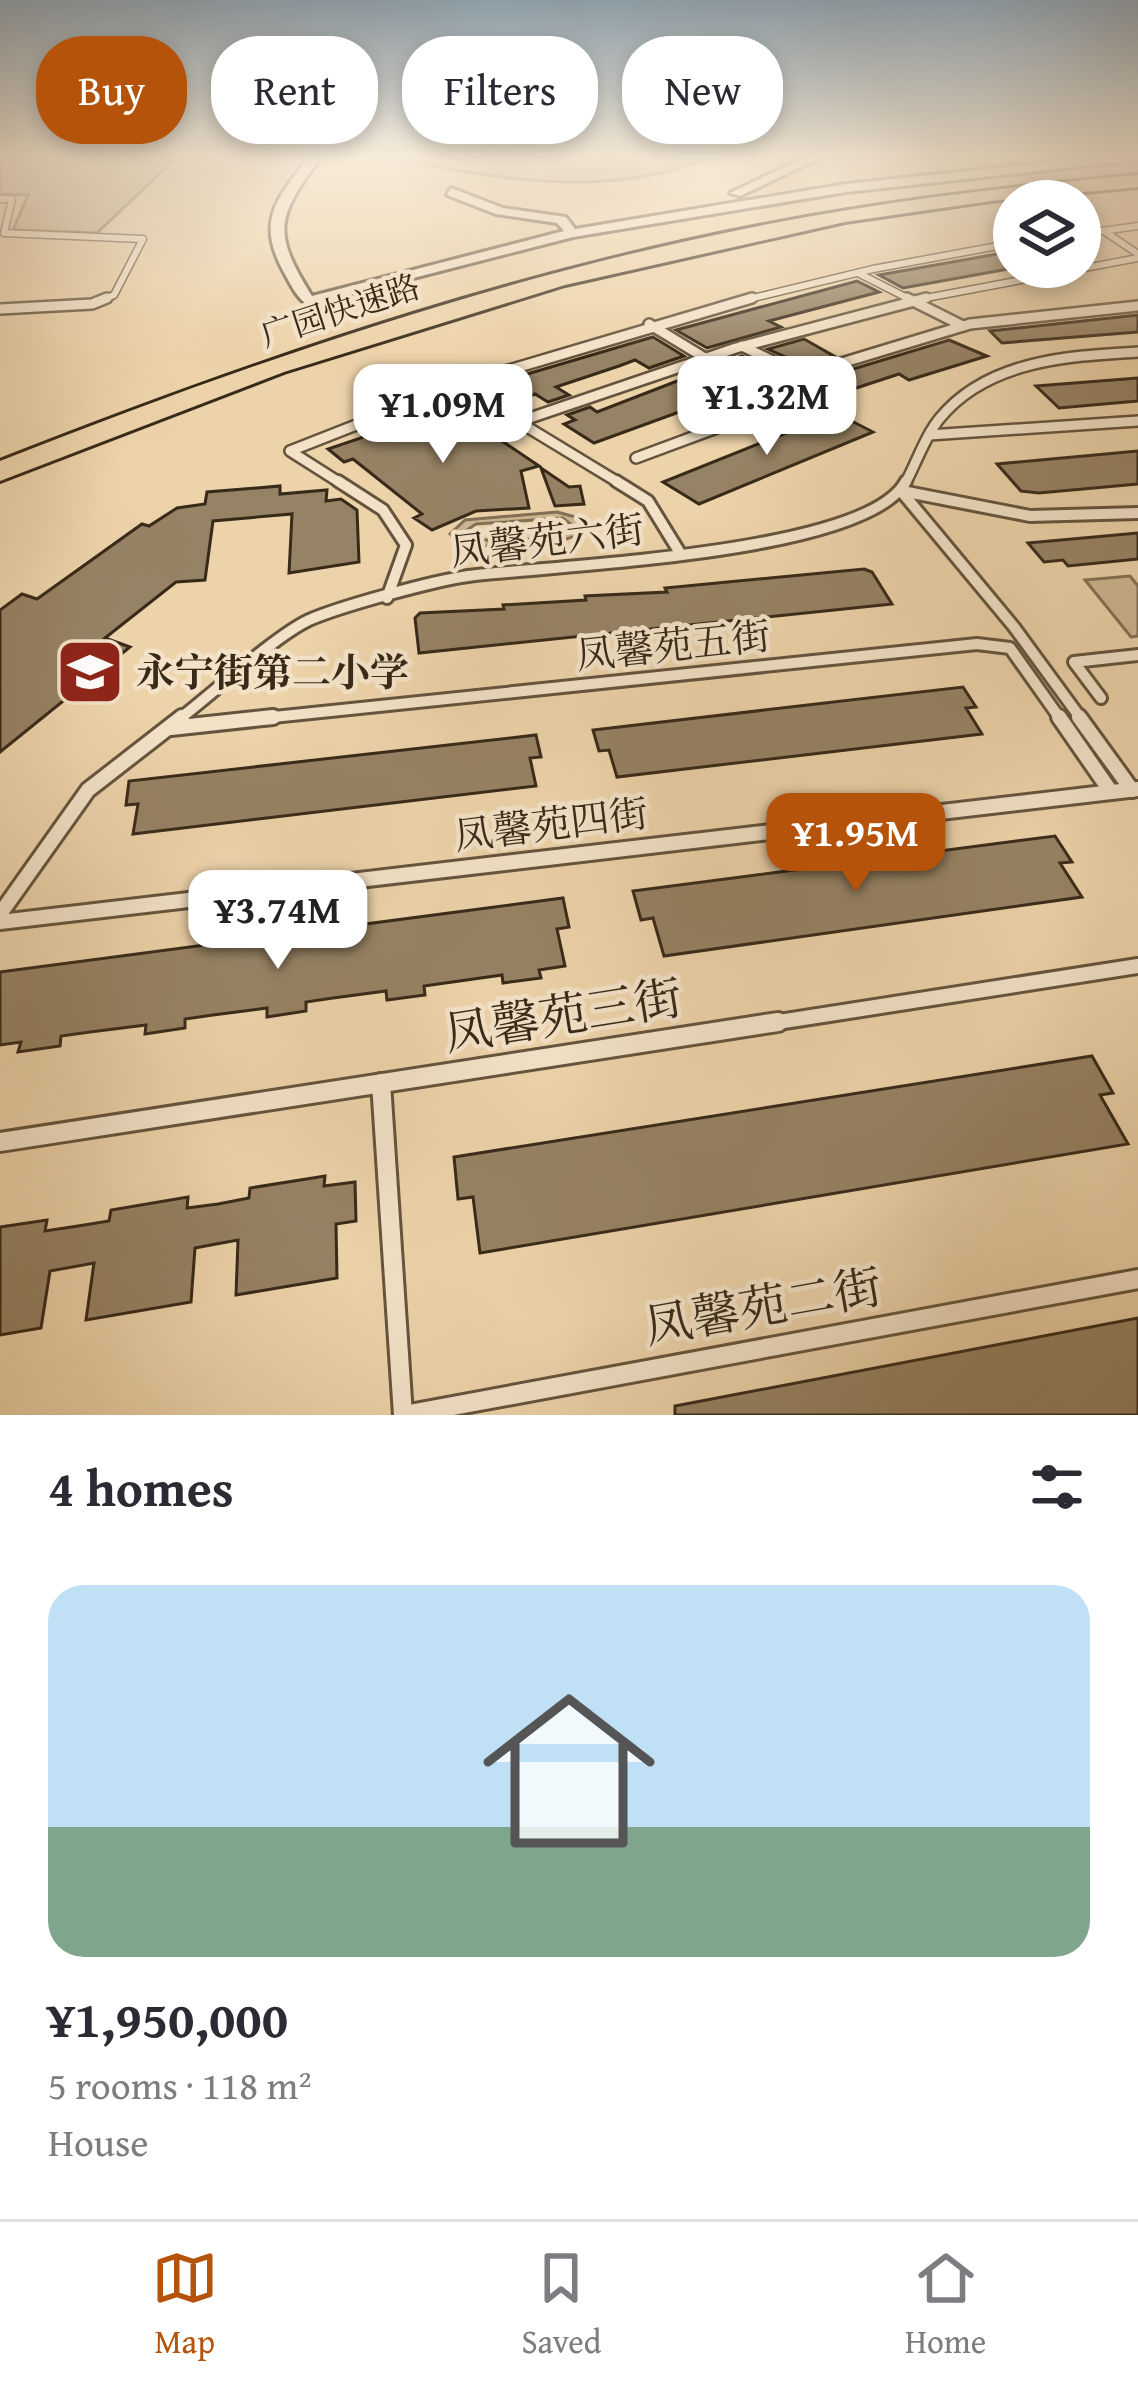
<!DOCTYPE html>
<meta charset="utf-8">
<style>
body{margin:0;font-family:"Gentium Book Plus","Noto Serif SC",serif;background:#f2f2f3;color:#2b2b33;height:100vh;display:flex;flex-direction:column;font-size:45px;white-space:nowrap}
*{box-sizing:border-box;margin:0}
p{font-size:39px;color:#7c7c81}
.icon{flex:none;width:66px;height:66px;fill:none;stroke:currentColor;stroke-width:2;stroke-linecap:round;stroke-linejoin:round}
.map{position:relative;height:1415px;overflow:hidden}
.details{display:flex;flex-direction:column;background:#fff;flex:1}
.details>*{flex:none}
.hud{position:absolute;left:36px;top:36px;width:1068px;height:108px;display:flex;gap:24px}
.tools{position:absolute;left:993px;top:180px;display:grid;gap:24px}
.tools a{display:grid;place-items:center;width:108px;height:108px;border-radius:50%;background:#fff;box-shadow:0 6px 18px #0003;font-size:60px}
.price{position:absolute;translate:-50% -102px;padding:0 27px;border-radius:24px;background:#fff;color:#222;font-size:39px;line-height:78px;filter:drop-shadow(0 3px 6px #0008)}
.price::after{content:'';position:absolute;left:50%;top:72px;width:36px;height:27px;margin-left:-18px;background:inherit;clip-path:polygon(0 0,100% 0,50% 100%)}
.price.current{background:#b45309;color:#fff}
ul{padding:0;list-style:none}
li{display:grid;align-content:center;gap:24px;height:636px;padding:0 48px}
li span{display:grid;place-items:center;height:372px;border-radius:36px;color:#555}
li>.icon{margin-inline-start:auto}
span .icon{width:216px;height:216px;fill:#fffc;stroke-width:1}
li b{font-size:51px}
h2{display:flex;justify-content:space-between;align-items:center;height:144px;padding:0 48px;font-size:51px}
.chip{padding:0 42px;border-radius:48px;background:#fff;box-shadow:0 6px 18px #0003;font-size:42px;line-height:108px}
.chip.current{background:#b45309;color:#fff}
.menu{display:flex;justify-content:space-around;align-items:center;height:168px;border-top:3px solid #e1e1e2;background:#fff;font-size:33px;color:#7c7c81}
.menu a{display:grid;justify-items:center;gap:6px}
.menu .current{color:#b45309}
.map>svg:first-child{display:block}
</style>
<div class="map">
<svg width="1138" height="1415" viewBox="0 0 1138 1415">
<rect width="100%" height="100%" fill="#edd3aa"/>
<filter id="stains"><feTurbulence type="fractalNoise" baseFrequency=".00167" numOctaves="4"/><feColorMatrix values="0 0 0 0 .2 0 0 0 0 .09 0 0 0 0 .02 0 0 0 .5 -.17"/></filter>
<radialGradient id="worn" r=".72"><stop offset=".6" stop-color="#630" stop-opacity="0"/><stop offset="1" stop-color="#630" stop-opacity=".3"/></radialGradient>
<g fill="#ceb691" stroke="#837055" stroke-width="3" fill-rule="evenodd">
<polygon points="0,157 177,157 97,233 13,230 28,195 0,194"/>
<path d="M389,157H711C609,200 495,179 389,157Z"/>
<path d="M557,512L583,519L586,530C567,547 465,556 450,534L465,520ZM563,518L575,528C559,540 476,546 461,534L476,524Z"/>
<polygon points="1130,576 1138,586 1138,636 1131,637 1085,580"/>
</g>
<g fill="#968264" stroke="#382a19" stroke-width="3">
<polygon points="1014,251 1014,268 903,288 879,275"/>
<polygon points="857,281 879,292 769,321 781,327 707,348 676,330"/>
<polygon points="1138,315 1138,332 1002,343 990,331"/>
<polygon points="653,337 684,356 649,368 635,360 619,366 556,387 569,395 548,402 535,394 525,398 500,382"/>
<polygon points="804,339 834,356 803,365 768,349"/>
<polygon points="949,340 987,356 909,380 899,374 844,392 820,379"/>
<polygon points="742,356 781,375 594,443 564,424 575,420 567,415 590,407 597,412"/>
<polygon points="1138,378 1138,401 1059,408 1036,386"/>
<polygon points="443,401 539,466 521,471 529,508 476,511 432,530 414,518 422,514 353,459 344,462 328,449 423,417 416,411"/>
<polygon points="836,413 873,432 699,504 663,482"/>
<polygon points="1138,451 1138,484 1039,493 1021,491 997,464"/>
<polygon points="541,468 569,487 580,486 584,504 555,506"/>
<polygon points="280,486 280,494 327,490 326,501 341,499 357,510 359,562 289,573 292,514 213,521 205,580 176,582 105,638 130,647 0,752 0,610 22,594 37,599 142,524 149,526 177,508 205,504 207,492"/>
<polygon points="1138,533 1138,559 1068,566 1063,560 1044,562 1028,543"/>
<polygon points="864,569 872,572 892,604 419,653 415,618 420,613 504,609 503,605 586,600 585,596 667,592 665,588"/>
<polygon points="963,687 976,707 966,708 982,734 617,777 609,750 599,751 593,730"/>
<polygon points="536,735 541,757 530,758 536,786 133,834 138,804 126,805 129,781"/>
<polygon points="1055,836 1072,862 1060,863 1082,897 664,956 653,918 641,920 633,891"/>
<polygon points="563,898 569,927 557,929 565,966 539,970 541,978 503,983 502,975 424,986 425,995 387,1000 386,991 333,998 306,1002 306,1011 267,1017 267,1008 213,1015 185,1019 185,1028 145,1034 146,1025 90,1032 61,1036 60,1046 18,1052 21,1042 0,1045 0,972"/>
<polygon points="1092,1056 1113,1093 1100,1095 1128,1144 480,1253 473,1197 458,1199 454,1157"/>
<polygon points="325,1176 324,1186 355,1182 356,1221 336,1224 337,1278 236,1295 238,1240 216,1244 195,1248 191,1302 86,1320 94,1263 50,1271 41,1328 0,1335 0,1227 47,1220 45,1231 78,1226 109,1221 111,1210 188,1197 187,1208 218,1204 249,1198 250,1188"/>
<polygon points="1138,1318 1138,1415 675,1415 675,1406"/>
</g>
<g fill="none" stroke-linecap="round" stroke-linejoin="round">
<g stroke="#65543d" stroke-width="9">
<g id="service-far4">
<polyline points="0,199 12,199 4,233 143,239 114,295 100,301"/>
<polyline points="1104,231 1138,254"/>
<polyline points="1080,234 1138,226"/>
<polyline points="858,273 913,301"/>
<polyline points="741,301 873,269 1014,243"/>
<polyline points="910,301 1138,258"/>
</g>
</g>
<g stroke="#65543d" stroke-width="14">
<g id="service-far3">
<polyline points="907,298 963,326"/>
<polyline points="0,309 92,304 107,298"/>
<polyline points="649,324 705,358"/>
<polyline points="802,375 970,324 1138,306"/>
<polyline points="518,422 736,348 926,298"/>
<polyline points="929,435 1138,421"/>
<polyline points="636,458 806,395 802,375 742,346"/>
<polyline points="342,484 290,451 458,385"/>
<polyline points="621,484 458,385 752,298"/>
<path d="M905,484C916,464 925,436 940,418C988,360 1069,356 1138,352"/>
</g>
</g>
<g stroke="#65543d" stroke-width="16">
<g id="service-far2">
<polyline points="338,481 383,510 406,545 387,598"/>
<polyline points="616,481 648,501 680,553"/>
<polyline points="901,491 1014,627 1082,720"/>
<polyline points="902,491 1030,516 1138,513"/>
<polyline points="1101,698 1074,662 1138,655"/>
<path d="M178,720C211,695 275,636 309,620C341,606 433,581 468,576C553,565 867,555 906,481"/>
<polyline points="244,720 977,644 1010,648 1061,720"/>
</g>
</g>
<g stroke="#65543d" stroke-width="20">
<g id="service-far1">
<polyline points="1059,717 1111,792"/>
<polyline points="1079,717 1132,790"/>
<polyline points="171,728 273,717"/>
<polyline points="0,914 88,790 182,717"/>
<polyline points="0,922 1138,789"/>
<polyline points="759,1025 1138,966"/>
</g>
</g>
<g stroke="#65543d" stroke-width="24">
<g id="service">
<polyline points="381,1083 403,1415"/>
<polyline points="0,1142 778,1022"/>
<polyline points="404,1415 1138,1279"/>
</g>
</g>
<g stroke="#65543d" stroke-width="6">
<g id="minor">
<path d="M309,157H321C277,217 271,231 312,296L564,231L557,223L496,214L447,195L451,188L503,208L566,217L575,229L846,184L1102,157L1138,160L846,192L573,237L308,305C298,299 292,287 286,276C255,222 275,201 309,157Z"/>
<polygon points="806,157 822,157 740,196 730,193"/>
</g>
</g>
<g stroke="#382a19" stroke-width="6">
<path id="trunk" d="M1138,175V187L991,201L845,222L565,285L284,372L0,481V461C274,353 556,257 848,210C944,194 1041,184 1138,175Z"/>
</g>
<use href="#service-far4" stroke="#f3e2c8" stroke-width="6"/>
<use href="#service-far3" stroke="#f3e2c8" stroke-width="9"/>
<use href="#service-far2" stroke="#f3e2c8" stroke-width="10"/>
<use href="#service-far1" stroke="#f3e2c8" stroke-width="14"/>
<use href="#service" stroke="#f3e2c8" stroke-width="18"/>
<use href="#minor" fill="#f3e2c8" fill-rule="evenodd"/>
<use href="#trunk" fill="#edd3aa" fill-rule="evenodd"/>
</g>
<linearGradient id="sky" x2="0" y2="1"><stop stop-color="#91aabc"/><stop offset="0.44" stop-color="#f7ebd9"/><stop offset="1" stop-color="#f7ebd9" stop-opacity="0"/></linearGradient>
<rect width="1138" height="355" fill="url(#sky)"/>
<defs>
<g id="school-square" transform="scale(3.45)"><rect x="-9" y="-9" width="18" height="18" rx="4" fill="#8f2418" stroke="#f3e2c8"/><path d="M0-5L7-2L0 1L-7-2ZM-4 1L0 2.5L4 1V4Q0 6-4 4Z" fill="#fff"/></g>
</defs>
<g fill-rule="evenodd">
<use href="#school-square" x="90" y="672"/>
</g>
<g text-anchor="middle" stroke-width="9" stroke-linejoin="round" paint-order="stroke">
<g font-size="33" fill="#382a19" stroke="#f3e2c8">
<text transform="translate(340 310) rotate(-18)" y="12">广园快速路</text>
</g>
<g font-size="39" fill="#382a19" stroke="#f3e2c8">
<text transform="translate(547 540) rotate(-7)" y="14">凤馨苑六街</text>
<text transform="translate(673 645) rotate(-6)" y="14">凤馨苑五街</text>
<text transform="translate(551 824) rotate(-7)" y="14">凤馨苑四街</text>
</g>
<g font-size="39" font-weight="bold" fill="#382a19" stroke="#f3e2c8" text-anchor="start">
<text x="136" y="686">永宁街第二小学</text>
</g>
<g font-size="48" fill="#382a19" stroke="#f3e2c8">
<text transform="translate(563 1015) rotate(-9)" y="17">凤馨苑三街</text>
<text transform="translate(763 1306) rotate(-10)" y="17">凤馨苑二街</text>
</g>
</g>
<rect width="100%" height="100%" filter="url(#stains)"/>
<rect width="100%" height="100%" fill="url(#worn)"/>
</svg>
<div class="tools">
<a><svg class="icon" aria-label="layers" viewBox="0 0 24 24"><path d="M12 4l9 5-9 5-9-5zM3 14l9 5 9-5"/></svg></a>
</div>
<b class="price" style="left:767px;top:458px">¥1.32M</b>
<b class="price" style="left:443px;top:466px">¥1.09M</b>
<b class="price current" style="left:856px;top:895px">¥1.95M</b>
<b class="price" style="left:278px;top:972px">¥3.74M</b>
<div class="hud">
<a class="chip current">Buy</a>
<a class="chip">Rent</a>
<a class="chip">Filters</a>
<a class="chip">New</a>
</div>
</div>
<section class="details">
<h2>4 homes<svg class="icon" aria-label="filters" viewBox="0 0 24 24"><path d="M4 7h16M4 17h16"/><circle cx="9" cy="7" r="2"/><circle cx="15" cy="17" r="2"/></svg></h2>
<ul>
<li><span style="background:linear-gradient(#bfe0f5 65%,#7fa58c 0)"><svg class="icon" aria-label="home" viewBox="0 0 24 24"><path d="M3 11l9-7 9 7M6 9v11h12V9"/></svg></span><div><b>¥1,950,000</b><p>5 rooms · 118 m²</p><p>House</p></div></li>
</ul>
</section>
<nav class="menu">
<a class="current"><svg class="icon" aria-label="map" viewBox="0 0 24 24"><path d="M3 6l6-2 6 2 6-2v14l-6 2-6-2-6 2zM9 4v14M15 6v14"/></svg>Map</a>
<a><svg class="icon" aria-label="saved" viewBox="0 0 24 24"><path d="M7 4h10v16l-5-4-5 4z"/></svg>Saved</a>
<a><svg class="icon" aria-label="home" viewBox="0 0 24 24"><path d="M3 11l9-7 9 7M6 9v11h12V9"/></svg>Home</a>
</nav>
